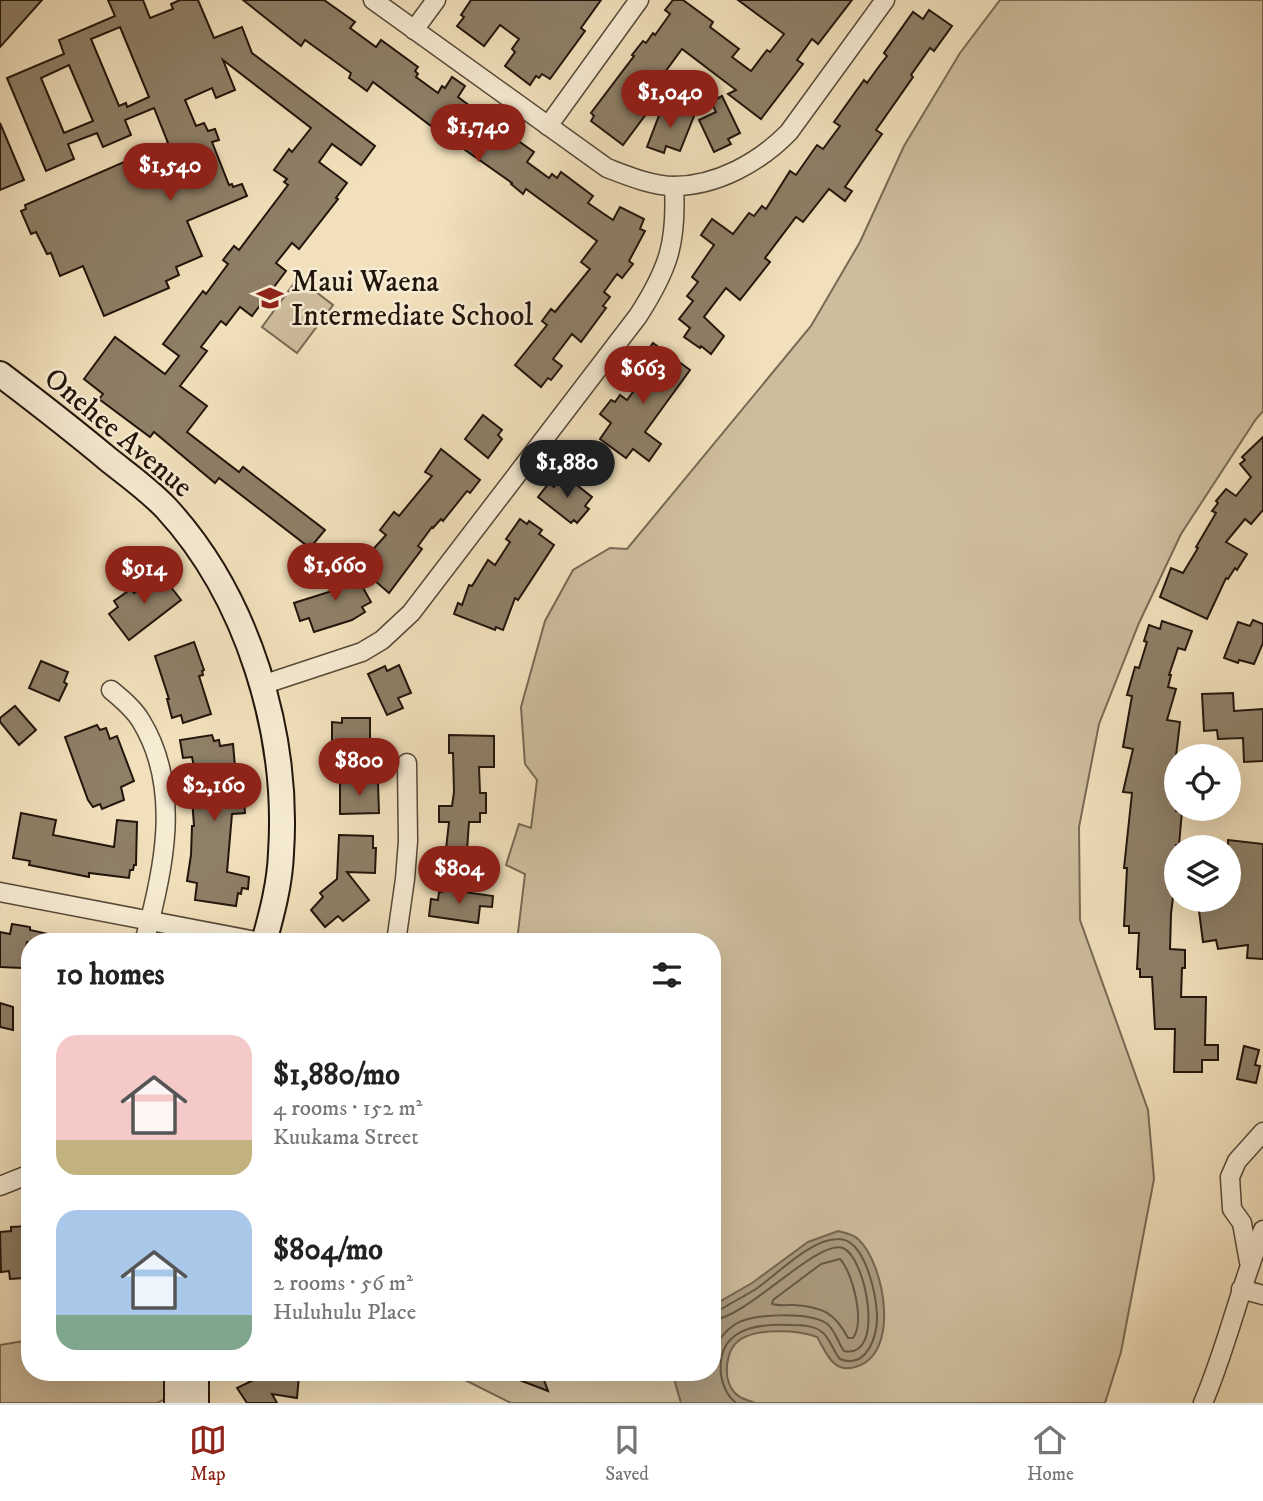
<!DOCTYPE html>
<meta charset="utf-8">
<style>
body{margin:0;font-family:"IM FELL DW Pica",serif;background:#f2f2f2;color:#222;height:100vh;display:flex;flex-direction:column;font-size:26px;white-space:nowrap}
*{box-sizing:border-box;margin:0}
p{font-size:23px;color:#767676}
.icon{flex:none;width:38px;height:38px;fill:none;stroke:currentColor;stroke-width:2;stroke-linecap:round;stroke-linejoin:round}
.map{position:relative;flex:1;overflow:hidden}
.sheet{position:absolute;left:21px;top:933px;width:700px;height:448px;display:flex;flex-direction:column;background:#fff;border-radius:28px;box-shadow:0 7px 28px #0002}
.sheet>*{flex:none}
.fabs{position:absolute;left:1164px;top:744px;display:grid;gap:14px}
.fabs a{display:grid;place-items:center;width:77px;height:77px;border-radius:50%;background:#fff;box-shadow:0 7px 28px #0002;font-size:35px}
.price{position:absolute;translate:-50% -60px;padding:0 16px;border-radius:24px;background:#8f2418;color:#fff;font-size:23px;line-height:46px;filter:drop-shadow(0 2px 4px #0008)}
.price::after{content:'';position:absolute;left:50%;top:42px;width:21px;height:16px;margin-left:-10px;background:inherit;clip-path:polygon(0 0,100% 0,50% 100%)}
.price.selected{background:#222;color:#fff}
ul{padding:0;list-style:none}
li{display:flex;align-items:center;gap:21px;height:175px;padding:0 35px}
li span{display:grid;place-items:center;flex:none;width:196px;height:140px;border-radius:21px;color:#555}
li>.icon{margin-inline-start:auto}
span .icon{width:84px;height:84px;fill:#fffc;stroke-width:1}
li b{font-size:30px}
h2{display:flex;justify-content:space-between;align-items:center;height:84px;padding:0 35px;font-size:30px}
.tab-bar{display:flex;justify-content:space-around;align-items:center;height:98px;border-top:2px solid #e0e0e0;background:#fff;font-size:19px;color:#767676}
.tab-bar a{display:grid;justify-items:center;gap:4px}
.tab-bar .selected{color:#8f2418}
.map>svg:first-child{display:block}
</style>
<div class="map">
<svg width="1263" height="1403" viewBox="0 0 1263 1403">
<rect width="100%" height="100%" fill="#f1e0bb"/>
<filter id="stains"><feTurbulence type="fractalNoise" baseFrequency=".00286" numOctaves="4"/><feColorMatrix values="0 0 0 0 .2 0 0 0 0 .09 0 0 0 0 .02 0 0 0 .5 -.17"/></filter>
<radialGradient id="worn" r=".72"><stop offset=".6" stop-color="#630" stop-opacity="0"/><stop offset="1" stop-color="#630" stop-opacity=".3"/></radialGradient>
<g fill="#cebd9d" stroke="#786954" stroke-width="2">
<polygon points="1000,0 1263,0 1263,411 1256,419 1181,534 1139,623 1099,724 1079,827 1080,920 1148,1110 1154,1179 1121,1352 1105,1403 511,1403 449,1372 712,1372 712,942 517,941 525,874 506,865 519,824 531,828 537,780 525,764 521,707 545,621 573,570 610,548 627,549 811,326 860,242 904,146 960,53"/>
<polygon points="298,278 333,305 297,353 262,327"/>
<polygon points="30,1340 30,1372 225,1372 157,1403 0,1403 0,1345"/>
</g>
<path fill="#ab9b7f" stroke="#746551" stroke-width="2" d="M838,1231C845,1233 852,1234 858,1239C884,1262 902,1355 855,1367C848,1369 841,1369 835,1364C827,1358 822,1345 817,1337C799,1330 759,1328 741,1339C725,1349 722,1379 735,1393C740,1399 748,1400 755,1403H681L672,1372H712V1306L752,1283L808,1242Z"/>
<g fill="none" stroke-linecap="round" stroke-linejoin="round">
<g stroke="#665845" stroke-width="2">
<path d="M840,1259C853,1273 865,1322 853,1338H848C835,1313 823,1307 794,1305C787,1305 779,1306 772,1304L773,1300L821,1264Z"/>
<path d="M712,1311H718C731,1303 743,1297 756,1289C778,1274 810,1239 838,1239C865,1238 876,1294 877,1315C878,1335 867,1370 840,1359C833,1351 830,1338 822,1332C814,1325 800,1325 791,1325C754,1323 716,1330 721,1375C723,1387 727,1396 736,1403"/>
<path d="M712,1320C747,1318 817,1239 843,1248C866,1257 886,1360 844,1351C838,1343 835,1329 826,1323C808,1312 751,1313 734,1325C722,1333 716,1343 712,1356"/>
</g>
</g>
<g fill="#8e7f67" stroke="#22150b" stroke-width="2" fill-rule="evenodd">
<polygon points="0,0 42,0 0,47"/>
<path d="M108,0H143L150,18L173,9L171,4L180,0H198L214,38L242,27L252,53L375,146L361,165L332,144L319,162L347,183L336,198L338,199L299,249L292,243L276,263L286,271L252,316L240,307L226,325L221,321L201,347L207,351L180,386L207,406L187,432L239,472L243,467L325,530L310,548L219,478L215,483L154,432L150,437L99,399L103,394L84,379L115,337L165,374L179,356L163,344L203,291L206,294L228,264L223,260L234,246L239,250L288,185L284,182L287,179L274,170L289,149L292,152L311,128L223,60L235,90L216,98L212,88L185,100L196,126L204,123L208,131L215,129L219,140L212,142L229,185L232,184L233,187L242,184L247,196L187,221L202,256L176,267L179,275L166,281L169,288L104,316L83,266L60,276L51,253L47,254L36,232L31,234L21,211L26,209L25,205L168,143L154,108L125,120L131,135L103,147L97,133L68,144L74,159L46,171L7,78L64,54L59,40L115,16ZM120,27L149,97L127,107L126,103L119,106L91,39ZM69,65L93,121L64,133L41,78Z"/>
<polygon points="243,0 324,0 355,22 350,28 376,47 381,40 418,67 415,71 418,74 416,77 438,93 442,86 445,88 452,77 465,86 458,97 474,109 470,115 489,129 493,123 534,152 527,162 549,178 552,174 557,178 561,172 593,196 588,203 613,220 620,207 644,219 640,229 645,231 629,261 633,264 622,278 617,274 604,292 610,297 603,306 606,308 581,342 572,334 553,359 562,366 551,380 548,378 541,387 515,365 547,325 542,321 551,309 555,312 590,269 581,262 597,241 526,189 523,194 511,184 512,183 458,145 455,148 442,139 444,136 373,82 367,91 349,78 351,73 305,40 301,46"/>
<polygon points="471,0 601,0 581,28 585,31 550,79 542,74 539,78 536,76 530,85 505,66 515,52 512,49 519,39 500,25 484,46 457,26 464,17 461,15"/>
<polygon points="673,0 683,0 713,22 710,27 739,49 732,57 751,71 767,50 770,52 784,34 738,0 852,0 818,44 812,39 797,60 803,64 761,119 728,94 736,90 682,49 657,83 660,85 649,99 655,102 623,145 591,121 594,116 591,113 634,56 632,55 643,41 646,43 653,33 655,35 670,14 665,10"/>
<polygon points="929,10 952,26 934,51 930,48 911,75 913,77 876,130 882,134 845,187 852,191 845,201 829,189 803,222 796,217 765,258 770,262 740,300 726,288 704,317 724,336 711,354 701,346 700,348 684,337 690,328 679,319 693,301 687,296 698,282 692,277 714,245 701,235 712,219 733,234 749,213 754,216 762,206 766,209 790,171 796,175 817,145 823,149 840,126 834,122 864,80 867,83 880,65 887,56 884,53 913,12 923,19"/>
<polygon points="722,96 740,133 728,139 731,144 714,152 699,120 716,112 711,102"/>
<polygon points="663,105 694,116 680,151 666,146 664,153 647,147"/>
<polygon points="0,123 24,180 0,190"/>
<polygon points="653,343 690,370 645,432 661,444 649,461 633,449 626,458 600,439 611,423 600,414 611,400 615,402 620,395 627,400 652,366 642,359"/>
<polygon points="483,415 502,430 498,435 502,439 488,458 465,439"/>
<polygon points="1263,437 1263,510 1251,524 1245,519 1226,542 1247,554 1237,570 1235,568 1228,579 1226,578 1207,619 1160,597 1171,568 1183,573 1198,548 1196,547 1216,513 1212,511 1218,503 1216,501 1226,489 1236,496 1251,477 1240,464 1245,460 1242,457"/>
<polygon points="441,449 480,480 470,493 467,491 443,521 441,519 433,528 432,527 418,546 422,549 389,593 358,566 386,535 380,530 394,512 399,516 432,476 425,472"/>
<polygon points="568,478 592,497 585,506 589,509 577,523 574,520 571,523 538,497 549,483 554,487 558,481 562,485"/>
<polygon points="520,519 527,524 529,521 542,530 539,534 554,545 518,600 515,598 503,630 496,627 495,630 454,614 458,603 462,605 469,585 472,586 488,560 495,565 510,542 506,539"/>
<polygon points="352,568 371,602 362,607 365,612 352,620 314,632 309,618 300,621 294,603 332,591 327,582"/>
<polygon points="160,573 181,600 129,640 109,614 118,607 114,601 131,589 134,593"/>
<polygon points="1253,620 1263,624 1263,643 1254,664 1239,660 1238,663 1224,658 1238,622 1250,626"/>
<polygon points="1162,621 1192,631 1185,650 1178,648 1169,675 1171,675 1168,687 1176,689 1167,720 1180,722 1176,756 1176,811 1182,811 1179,845 1176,845 1176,889 1174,889 1171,914 1170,949 1185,950 1185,968 1182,968 1181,997 1206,997 1205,1045 1218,1045 1218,1060 1202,1060 1202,1072 1174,1072 1175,1029 1155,1029 1152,977 1140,977 1140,969 1137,969 1139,933 1129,933 1129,926 1124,926 1127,868 1124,868 1132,793 1123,792 1133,749 1123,747 1132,696 1127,695 1135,667 1139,668 1147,642 1144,641 1149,625 1160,629"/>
<polygon points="194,642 204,670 202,671 203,675 199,676 211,714 183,723 181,715 172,718 167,699 169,699 155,656"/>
<polygon points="41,661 68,672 64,682 67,684 59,701 29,688"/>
<polygon points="399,665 411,693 398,698 403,708 387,715 368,674 385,666 387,671"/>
<polygon points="1233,693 1234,711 1263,709 1263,761 1244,762 1243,738 1218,739 1217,730 1204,731 1202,694"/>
<polygon points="15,706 36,730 19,745 0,722 0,718"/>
<polygon points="342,718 370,718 370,745 332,745 332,722 342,723"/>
<polygon points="97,725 100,730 106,728 110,739 117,736 134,781 121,787 124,800 102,809 100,804 93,807 88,800 65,737"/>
<polygon points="212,735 214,741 219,740 220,746 233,744 238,800 244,800 245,813 232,814 227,872 249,877 248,889 242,888 241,894 238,893 236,906 195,900 197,883 187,881 191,855 192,826 194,826 192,798 210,797 207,765 194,767 192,757 183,758 180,740"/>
<polygon points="449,735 494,736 494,767 479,767 480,793 486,793 486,813 480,813 480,822 469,822 467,850 473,851 471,871 444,869 445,862 439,861 440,848 446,849 449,822 439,822 439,806 452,806 454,792 453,753 449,753"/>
<polygon points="340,783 378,783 379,813 340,814"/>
<polygon points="21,813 56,820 53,835 114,847 117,820 137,822 136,865 134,865 133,870 130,870 129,878 89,873 89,877 29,865 30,861 13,858"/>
<polygon points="339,835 373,836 373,848 376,848 375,873 347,872 369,900 343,921 338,916 325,927 311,910 323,897 320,893 337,879"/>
<polygon points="1228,840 1263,844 1263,959 1247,958 1248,945 1218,949 1216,940 1203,942 1198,903 1228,900"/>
<polygon points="443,889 493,896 492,907 480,906 478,923 429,916 431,899 438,900 439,892 442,892"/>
<polygon points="12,924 30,927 30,930 57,936 57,942 27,942 22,968 0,967 0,932 10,934"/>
<polygon points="0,1003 13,1007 13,1030 0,1027"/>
<polygon points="1244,1046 1259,1050 1255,1065 1260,1066 1256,1083 1237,1079"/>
<polygon points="30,1226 30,1270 24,1270 24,1278 10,1279 9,1271 1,1272 0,1232 11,1231 11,1227"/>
<polygon points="502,1372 541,1372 548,1391 501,1373"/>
<polygon points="268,1373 299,1376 297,1398 272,1394 277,1403 247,1403 237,1388"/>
</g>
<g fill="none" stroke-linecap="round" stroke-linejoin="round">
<g stroke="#564837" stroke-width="21">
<g id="street">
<path d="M373,0L607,168C628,176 652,186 674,186C717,186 760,162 789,132L885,0"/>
<polyline points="414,30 436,0"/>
<polyline points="548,126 639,0"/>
<path d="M262,685L362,652L382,640L411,613L638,316C669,268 677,242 674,186"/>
<path d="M111,690C122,699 134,709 141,721C182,788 164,871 144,942"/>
<polyline points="0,892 261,942"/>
<polyline points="396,942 405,879 408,841 407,763"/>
<polyline points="0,1186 30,1174"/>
<polyline points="1249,1262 1242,1223 1232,1209 1230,1177 1237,1161 1263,1132"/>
<polyline points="1241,1289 1263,1295"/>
<path d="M1203,1403C1227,1347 1240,1287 1263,1230"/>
</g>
</g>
<g stroke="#22150b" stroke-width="28">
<g id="secondary">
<path d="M0,374C37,402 73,430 109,460C128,475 149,490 166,508C248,597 289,733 281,853C280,883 272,913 264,942"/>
<polyline points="177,1372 177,1403"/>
<polyline points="196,1372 196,1403"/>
</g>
</g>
<use href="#street" stroke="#f6ebd3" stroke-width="18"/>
<use href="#secondary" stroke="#f6ebd3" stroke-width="24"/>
</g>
<defs>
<g id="school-bare" transform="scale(2.1)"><path d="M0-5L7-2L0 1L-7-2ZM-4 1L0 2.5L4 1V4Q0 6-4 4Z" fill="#8f2418" stroke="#f6ebd3" stroke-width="2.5" paint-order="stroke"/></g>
</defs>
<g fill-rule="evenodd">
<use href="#school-bare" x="270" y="298"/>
</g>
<g text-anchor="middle" stroke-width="5" stroke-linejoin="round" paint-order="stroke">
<g font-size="30" fill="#22150b" stroke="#f6ebd3" text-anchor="start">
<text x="291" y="291">Maui Waena<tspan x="291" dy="34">Intermediate School</tspan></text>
</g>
<g font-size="30" fill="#22150b" stroke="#f6ebd3">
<text transform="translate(119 432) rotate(40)" y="10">Onehee Avenue</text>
</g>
</g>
<rect width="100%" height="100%" filter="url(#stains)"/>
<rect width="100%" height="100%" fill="url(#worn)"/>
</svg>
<div class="fabs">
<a><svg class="icon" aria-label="locate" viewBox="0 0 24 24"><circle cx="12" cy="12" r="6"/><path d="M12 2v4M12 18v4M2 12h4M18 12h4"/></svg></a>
<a><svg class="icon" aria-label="layers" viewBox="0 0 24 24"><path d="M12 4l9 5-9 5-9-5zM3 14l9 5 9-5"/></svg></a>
</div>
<b class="price" style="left:670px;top:130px">$1,040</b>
<b class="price" style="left:478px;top:164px">$1,740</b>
<b class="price" style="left:170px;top:203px">$1,540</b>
<b class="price" style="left:643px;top:406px">$663</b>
<b class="price selected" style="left:567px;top:500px">$1,880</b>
<b class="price" style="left:335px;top:603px">$1,660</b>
<b class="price" style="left:144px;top:606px">$914</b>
<b class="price" style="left:359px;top:798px">$800</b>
<b class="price" style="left:214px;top:823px">$2,160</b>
<b class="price" style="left:459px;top:906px">$804</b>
<section class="sheet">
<h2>10 homes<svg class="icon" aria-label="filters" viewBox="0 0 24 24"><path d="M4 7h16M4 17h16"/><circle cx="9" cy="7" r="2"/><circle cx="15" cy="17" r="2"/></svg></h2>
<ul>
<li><span style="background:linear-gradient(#f6c9c9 75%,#c2b280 0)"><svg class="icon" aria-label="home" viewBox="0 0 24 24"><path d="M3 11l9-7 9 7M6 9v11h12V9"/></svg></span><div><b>$1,880/mo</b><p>4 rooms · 152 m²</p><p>Kuukama Street</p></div></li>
<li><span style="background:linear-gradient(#a9c7e8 75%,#7fa58c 0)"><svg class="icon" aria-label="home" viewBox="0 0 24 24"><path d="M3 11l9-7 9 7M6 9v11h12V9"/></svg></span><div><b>$804/mo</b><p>2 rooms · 56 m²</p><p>Huluhulu Place</p></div></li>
</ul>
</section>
</div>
<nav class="tab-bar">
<a class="selected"><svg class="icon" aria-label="map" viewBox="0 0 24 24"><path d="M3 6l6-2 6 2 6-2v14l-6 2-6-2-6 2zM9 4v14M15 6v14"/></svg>Map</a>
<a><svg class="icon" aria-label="saved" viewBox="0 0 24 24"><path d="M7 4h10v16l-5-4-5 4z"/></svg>Saved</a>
<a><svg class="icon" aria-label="home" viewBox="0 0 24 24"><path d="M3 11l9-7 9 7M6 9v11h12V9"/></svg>Home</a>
</nav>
